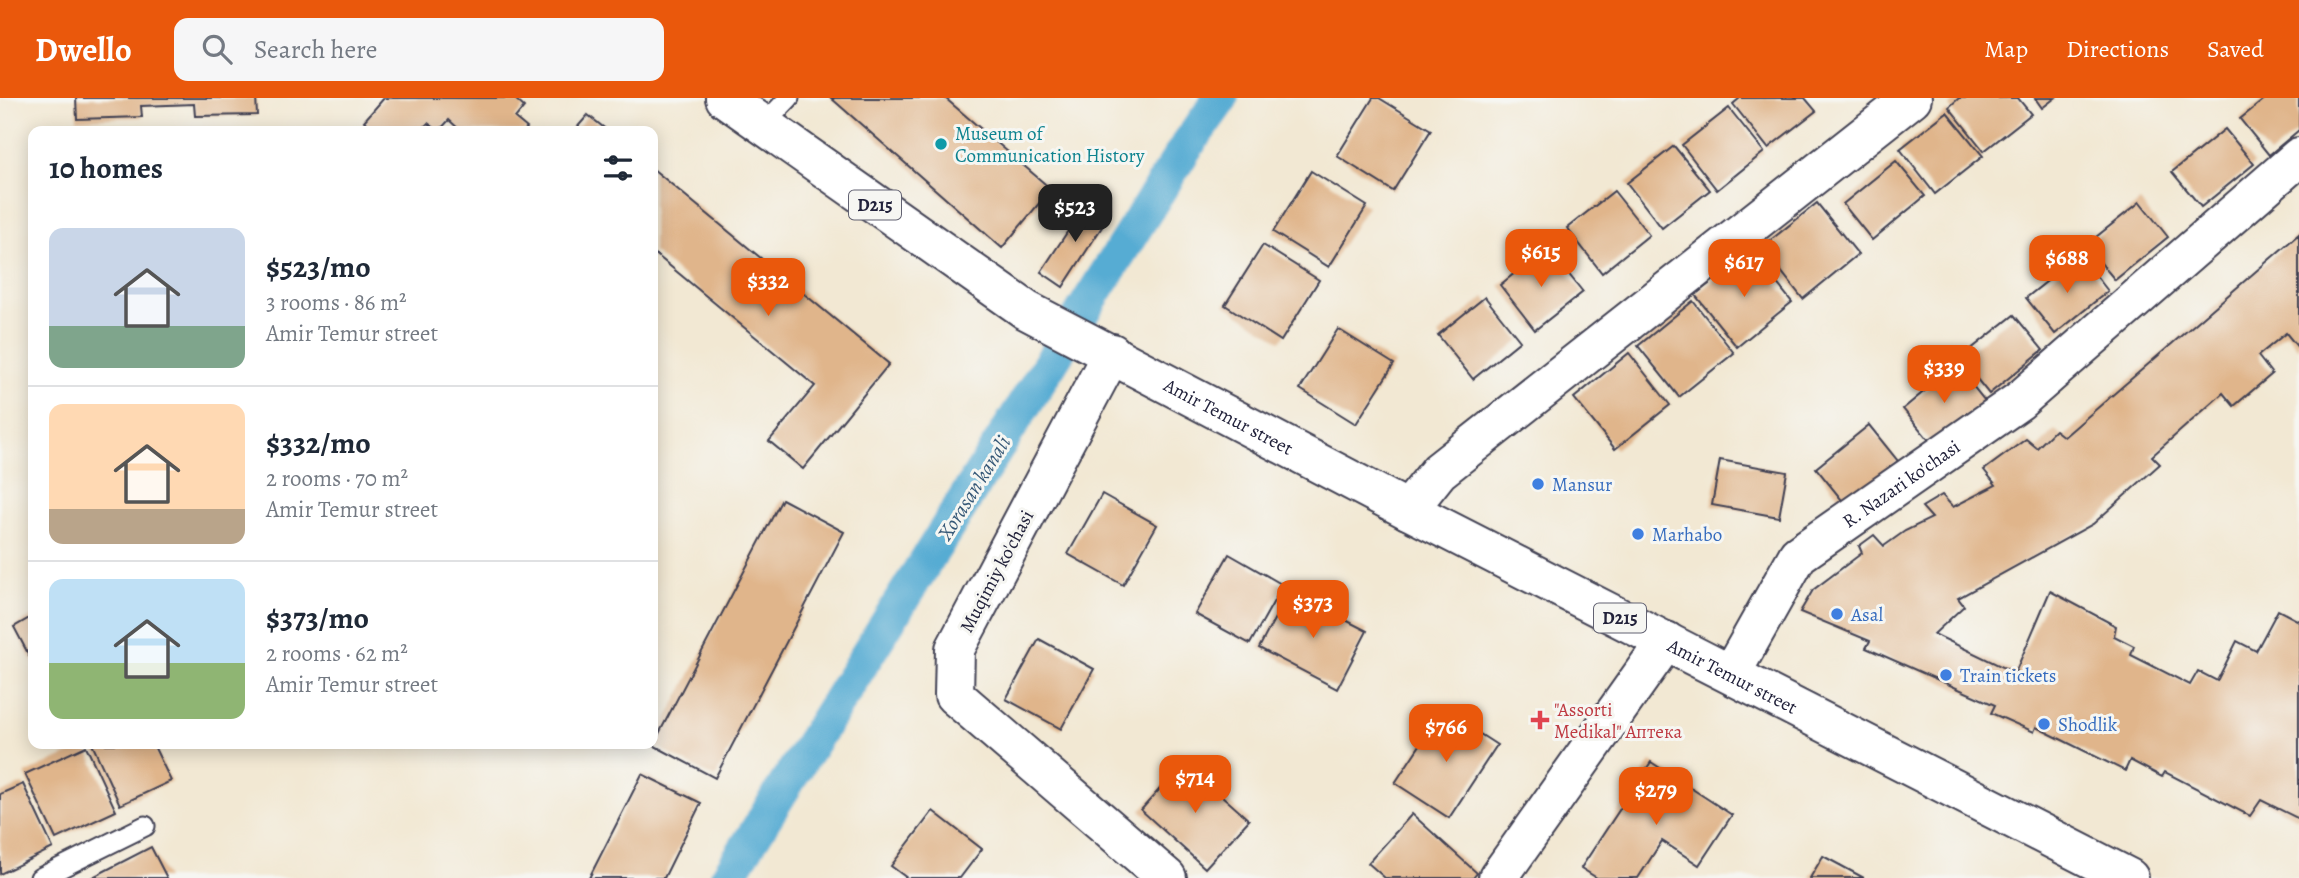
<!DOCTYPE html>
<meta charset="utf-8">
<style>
body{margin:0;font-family:Alegreya,serif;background:#f6f6f7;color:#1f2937;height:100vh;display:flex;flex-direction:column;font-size:26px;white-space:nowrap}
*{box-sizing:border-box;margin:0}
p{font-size:23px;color:#747a83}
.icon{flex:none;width:38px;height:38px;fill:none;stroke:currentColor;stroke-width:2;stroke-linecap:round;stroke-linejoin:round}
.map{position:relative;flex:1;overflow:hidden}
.side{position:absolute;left:28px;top:28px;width:630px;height:623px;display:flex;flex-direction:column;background:#fff;border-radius:14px;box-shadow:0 4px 18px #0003}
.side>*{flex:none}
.price{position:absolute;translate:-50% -60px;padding:0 16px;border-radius:14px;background:#ea580c;color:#fff;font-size:23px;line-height:46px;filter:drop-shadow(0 2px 4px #0008)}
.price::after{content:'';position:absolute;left:50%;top:42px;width:21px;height:16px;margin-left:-10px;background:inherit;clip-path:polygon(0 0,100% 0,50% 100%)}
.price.selected{background:#222;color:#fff}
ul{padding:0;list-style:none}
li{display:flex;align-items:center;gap:21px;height:175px;padding:0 21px}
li+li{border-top:2px solid #e0e1e3}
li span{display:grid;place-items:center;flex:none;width:196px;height:140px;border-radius:14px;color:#555}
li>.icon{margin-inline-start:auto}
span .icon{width:84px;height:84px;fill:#fffc;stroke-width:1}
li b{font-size:30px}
h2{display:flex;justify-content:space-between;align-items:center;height:84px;padding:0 21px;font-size:30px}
header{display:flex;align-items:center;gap:42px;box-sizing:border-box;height:98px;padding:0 35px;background:#ea580c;color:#fff}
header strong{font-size:33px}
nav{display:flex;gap:38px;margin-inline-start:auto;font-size:24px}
.search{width:490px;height:63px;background:#f6f6f7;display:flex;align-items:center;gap:18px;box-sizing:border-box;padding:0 24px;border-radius:14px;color:#747a83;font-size:26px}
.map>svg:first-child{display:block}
</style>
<header>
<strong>Dwello</strong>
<div class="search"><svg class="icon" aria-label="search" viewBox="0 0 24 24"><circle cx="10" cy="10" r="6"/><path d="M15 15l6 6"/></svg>Search here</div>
<nav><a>Map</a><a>Directions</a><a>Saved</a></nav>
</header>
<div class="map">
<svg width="2299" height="780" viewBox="0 0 2299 780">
<rect width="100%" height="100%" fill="#f6f6f2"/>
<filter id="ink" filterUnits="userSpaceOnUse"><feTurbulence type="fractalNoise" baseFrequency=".0143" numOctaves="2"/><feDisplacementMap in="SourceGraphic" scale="14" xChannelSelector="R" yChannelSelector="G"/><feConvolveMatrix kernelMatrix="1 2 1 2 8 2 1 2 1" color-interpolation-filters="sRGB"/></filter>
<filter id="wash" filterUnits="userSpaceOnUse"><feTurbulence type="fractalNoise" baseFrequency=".00686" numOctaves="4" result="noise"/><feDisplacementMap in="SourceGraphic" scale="28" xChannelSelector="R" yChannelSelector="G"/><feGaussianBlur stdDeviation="1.57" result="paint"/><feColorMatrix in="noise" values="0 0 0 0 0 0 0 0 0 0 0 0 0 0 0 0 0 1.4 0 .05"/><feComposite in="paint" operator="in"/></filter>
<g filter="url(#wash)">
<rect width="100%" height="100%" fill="#f2e8d3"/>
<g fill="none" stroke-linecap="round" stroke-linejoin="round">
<polyline stroke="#57acd3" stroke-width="35" points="727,780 1186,49 1221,0"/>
</g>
<g id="blocks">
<g fill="#e0b58b">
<polygon points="76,0 256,0 257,17 195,18 194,6 141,8 142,19 77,21"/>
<polygon points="384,0 514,0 524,9 515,20 527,30 524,33 461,33 449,22 439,33 428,25 420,33 371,33 373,31 364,23"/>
<polygon points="831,0 945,0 1051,91 1002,150"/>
<polygon points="1373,0 1379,0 1431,32 1393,93 1337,58"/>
<polygon points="1740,0 1805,0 1816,13 1768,50 1733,6"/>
<polygon points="1959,0 2018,0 2031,16 1984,53 1949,9"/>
<polygon points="2035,0 2055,0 2042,10"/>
<polygon points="2266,0 2299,0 2299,32 2269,57 2240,21"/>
<polygon points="1729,10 1764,54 1717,92 1682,47"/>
<polygon points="1947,14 1983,58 1935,96 1900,51"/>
<polygon points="588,17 608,33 574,33"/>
<polygon points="2225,31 2254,66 2201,109 2172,74"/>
<polygon points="1674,48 1710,92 1662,130 1627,85"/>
<polygon points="1896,63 1925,98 1872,142 1843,106"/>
<polygon points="653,71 889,266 803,371 769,343 815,288 653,154"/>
<polygon points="1311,73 1367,108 1329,169 1273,134"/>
<polygon points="1614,93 1649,137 1602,175 1567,130"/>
<polygon points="1087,104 1109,118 1063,189 1041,174"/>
<polygon points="2140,104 2168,139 2115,182 2086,147"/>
<polygon points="1817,105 1858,156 1803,201 1762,149"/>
<polygon points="2299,136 2299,251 2286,235 2258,258 2272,276 2234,308 2223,295 2152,358 2160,366 2093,426 1958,500 1964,508 1934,536 2015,575 2050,493 2116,528 2114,538 2134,548 2131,557 2190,587 2198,573 2217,583 2237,543 2256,553 2278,512 2299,523 2299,721 2261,702 2250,718 2165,674 2162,679 2130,662 2125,673 2036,629 2034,634 1991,615 1995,607 1866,550 1870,543 1800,514 1813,492 1862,455 1859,448 1874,437 1884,448 1905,433 1932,420 1922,409 1942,397 1953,409 1996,387 1984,372 2026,341 2037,350 2055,332 2064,339"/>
<polygon points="1263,147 1319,182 1281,243 1225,207"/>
<polygon points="1547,149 1583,194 1535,232 1500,187"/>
<polygon points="1751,153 1792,204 1737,249 1695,197"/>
<polygon points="2080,157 2108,193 2055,236 2026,200"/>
<polygon points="1485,199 1520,243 1473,281 1438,237"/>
<polygon points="1693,203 1734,255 1679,299 1638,248"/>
<polygon points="2014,217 2043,252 1989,296 1960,260"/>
<polygon points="1338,231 1394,266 1356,326 1300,291"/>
<polygon points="1629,255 1670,307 1615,351 1574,300"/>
<polygon points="1956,267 1985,303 1932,346 1903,311"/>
<polygon points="1869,327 1898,363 1845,406 1816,370"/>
<polygon points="1720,362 1787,374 1779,419 1712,407"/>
<polygon points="1102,396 1157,427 1123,487 1068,456"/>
<polygon points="782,401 844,434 715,680 653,647"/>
<polygon points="1229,456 1283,487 1250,546 1195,516"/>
<polygon points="1289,493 1367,533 1337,591 1259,550"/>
<polygon points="33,518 33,565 14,529"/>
<polygon points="1039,541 1094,571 1061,631 1006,601"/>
<polygon points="1443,612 1497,647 1449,720 1395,685"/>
<polygon points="92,646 153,646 171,683 120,707"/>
<polygon points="86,648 116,713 56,741 25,676"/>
<polygon points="1184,664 1249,722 1205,770 1141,712"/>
<polygon points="1651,664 1732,717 1699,767 1662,743 1638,780 1597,780 1581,770"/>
<polygon points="642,676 701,705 664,780 589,780"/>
<polygon points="23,686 53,750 0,776 0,696"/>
<polygon points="933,713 982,751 960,780 907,780 891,768"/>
<polygon points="1412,716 1477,775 1473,780 1385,780 1368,765"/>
<polygon points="151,749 167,780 91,780"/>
<polygon points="1823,758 1864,780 1810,780"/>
</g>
</g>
</g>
<g filter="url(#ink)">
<use href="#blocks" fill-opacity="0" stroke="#414052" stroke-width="2"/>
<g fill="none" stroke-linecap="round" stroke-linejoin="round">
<g stroke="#414052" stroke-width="23">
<g id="service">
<polyline points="764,26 789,0"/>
<polyline points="40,780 145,728"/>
</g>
</g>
<g stroke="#414052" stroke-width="42">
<g id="minor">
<polyline points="1112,255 955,551 954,597 1167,780"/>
<polyline points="1408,412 1439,373 1912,0"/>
<path id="s1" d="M1731,576L1798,457L2019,303L2299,59"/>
<polyline points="1498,780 1666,543"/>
</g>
</g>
<g stroke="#414052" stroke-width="42">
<g id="primary">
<path id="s2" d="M725,0L1026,212L1408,412L2129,780"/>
</g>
</g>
<use href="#service" stroke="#fff" stroke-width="19"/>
<use href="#minor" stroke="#fff" stroke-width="38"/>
<use href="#primary" stroke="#fff" stroke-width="38"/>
</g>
</g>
<circle fill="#0f9aa8" stroke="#f6f6f2" stroke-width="2.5" cx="941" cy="46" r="7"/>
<g fill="#3f7fe0" stroke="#f6f6f2" stroke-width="2.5">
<circle cx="1538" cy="386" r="7"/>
<circle cx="1638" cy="436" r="7"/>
<circle cx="1837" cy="516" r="7"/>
<circle cx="1946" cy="577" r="7"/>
<circle cx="2044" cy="626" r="7"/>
</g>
<path fill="#e0444e" stroke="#f6f6f2" stroke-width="2.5" d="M1536.5 611.5h7v7h7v7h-7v7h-7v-7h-7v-7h7z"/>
<g text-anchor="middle" stroke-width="6" stroke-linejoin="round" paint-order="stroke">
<g fill="#f6f6f2" stroke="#626272" stroke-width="2">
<rect x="849" y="92.5" width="52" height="29" rx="5"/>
<rect x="1594" y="505.5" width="52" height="29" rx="5"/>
</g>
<g font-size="18" font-weight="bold" fill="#22223b">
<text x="875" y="113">D215</text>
<text x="1620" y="526">D215</text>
</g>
<g font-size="19" fill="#0d838f" stroke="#f6f6f2" text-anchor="start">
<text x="955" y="42">Museum of<tspan x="955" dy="22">Communication History</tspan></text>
</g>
<g font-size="19" fill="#22223b" stroke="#f6f6f2">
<text dy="7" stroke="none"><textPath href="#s2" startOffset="597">Amir Temur street</textPath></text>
<text dy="7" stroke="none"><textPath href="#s1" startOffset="262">R. Nazari ko'chasi</textPath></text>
<text transform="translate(996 473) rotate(-62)" y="7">Muqimiy ko'chasi</text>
<text dy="7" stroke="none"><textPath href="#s2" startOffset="1164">Amir Temur street</textPath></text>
</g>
<g font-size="19" fill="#366cbe" stroke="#f6f6f2" text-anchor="start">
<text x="1552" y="393">Mansur</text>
<text x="1652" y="443">Marhabo</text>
<text x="1851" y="523">Asal</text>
<text x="1960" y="584">Train tickets</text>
<text x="2058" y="633">Shodlik</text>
</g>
<g font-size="19" fill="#be3a42" stroke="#f6f6f2" text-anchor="start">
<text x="1554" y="618">"Assorti<tspan x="1554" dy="22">Medikal" Аптека</tspan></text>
</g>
<g font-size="21" font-style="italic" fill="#375978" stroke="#f6f6f2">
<text transform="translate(974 390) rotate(-58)" y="7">Xorasan kanali</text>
</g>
</g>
</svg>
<b class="price selected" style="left:1075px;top:146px">$523</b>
<b class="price" style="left:1541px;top:191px">$615</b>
<b class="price" style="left:2067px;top:197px">$688</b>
<b class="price" style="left:1744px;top:201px">$617</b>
<b class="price" style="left:768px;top:220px">$332</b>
<b class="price" style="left:1944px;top:307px">$339</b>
<b class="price" style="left:1313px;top:542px">$373</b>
<b class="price" style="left:1446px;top:666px">$766</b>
<b class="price" style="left:1195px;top:717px">$714</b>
<b class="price" style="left:1656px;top:729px">$279</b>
<section class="side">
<h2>10 homes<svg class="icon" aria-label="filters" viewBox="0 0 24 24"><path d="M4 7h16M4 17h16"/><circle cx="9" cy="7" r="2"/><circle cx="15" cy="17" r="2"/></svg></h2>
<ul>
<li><span style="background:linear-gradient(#c9d6e8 70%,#7fa58c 0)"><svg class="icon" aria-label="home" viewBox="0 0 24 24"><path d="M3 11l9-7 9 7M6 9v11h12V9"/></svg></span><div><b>$523/mo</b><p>3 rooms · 86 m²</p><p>Amir Temur street</p></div></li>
<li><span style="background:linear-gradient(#ffd9b3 75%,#b9a48a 0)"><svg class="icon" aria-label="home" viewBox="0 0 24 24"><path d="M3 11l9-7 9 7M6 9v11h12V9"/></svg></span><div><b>$332/mo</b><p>2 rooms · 70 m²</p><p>Amir Temur street</p></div></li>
<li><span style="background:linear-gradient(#bfe0f5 60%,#8fb573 0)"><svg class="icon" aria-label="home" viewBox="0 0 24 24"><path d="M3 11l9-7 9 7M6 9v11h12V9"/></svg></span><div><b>$373/mo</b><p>2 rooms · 62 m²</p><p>Amir Temur street</p></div></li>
</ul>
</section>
</div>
